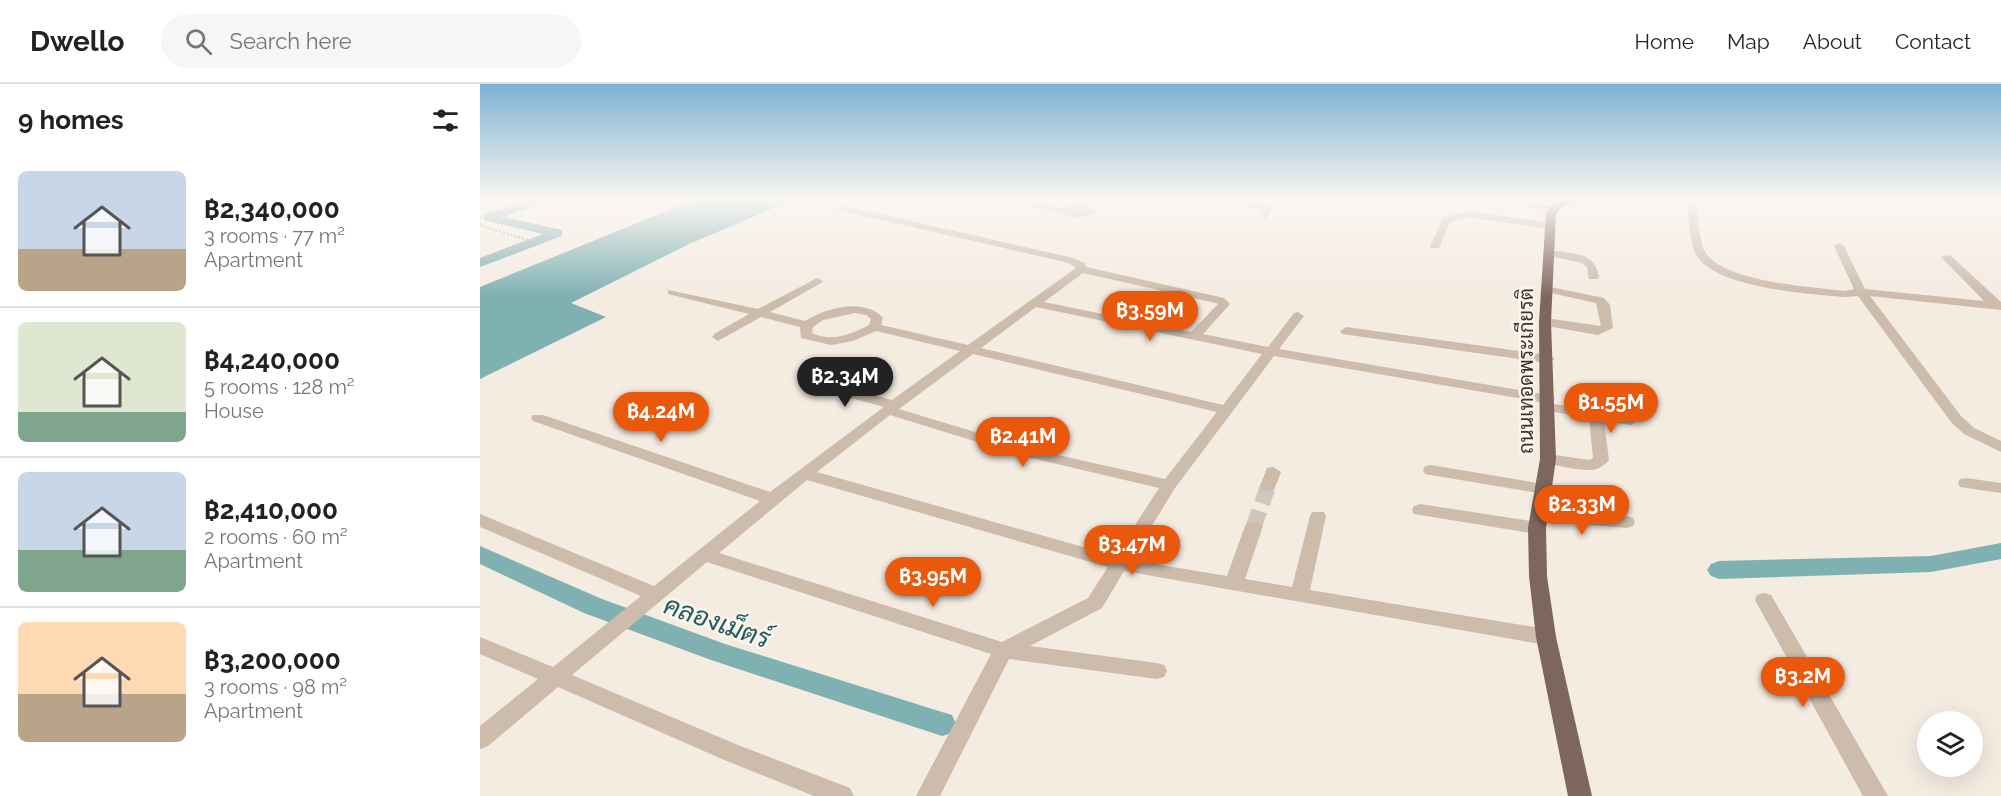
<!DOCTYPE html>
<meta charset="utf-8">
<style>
body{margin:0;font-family:Raleway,Sarabun,sans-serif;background:#f6f6f6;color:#222;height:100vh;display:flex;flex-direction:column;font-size:22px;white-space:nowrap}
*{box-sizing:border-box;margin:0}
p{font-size:20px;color:#767676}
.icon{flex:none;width:33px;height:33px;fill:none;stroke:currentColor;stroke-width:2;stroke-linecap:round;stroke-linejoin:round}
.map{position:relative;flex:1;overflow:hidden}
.drawer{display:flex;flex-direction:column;background:#fff;width:480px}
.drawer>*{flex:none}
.fabs{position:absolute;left:1437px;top:627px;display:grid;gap:12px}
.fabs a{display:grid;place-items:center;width:66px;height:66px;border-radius:50%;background:#fff;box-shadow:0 6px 24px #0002;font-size:30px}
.price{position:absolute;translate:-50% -51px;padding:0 14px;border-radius:21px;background:#ea580c;color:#fff;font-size:20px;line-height:39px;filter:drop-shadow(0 2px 3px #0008)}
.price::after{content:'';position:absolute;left:50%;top:36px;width:18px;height:14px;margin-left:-9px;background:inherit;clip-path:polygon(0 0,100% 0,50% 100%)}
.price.on{background:#222;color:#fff}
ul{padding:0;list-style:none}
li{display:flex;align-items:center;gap:18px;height:150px;padding:0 18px}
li+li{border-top:2px solid #e0e0e0}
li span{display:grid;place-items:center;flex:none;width:168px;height:120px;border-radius:9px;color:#555}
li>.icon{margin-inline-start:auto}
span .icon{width:72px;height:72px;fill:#fffc;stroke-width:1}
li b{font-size:26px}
h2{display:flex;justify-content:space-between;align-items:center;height:72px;padding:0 18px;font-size:26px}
header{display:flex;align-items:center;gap:36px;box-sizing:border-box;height:84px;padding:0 30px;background:#fff;border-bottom:2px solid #e0e0e0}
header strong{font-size:28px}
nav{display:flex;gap:33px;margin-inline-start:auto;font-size:21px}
.search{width:420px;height:54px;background:#f6f6f6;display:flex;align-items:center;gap:15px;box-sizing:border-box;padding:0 21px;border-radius:33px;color:#767676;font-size:22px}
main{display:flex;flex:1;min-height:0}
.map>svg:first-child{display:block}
</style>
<header>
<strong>Dwello</strong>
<div class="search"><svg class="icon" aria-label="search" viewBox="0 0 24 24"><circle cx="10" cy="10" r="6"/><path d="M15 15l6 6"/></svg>Search here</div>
<nav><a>Home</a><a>Map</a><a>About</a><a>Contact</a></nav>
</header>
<main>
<section class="drawer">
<h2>9 homes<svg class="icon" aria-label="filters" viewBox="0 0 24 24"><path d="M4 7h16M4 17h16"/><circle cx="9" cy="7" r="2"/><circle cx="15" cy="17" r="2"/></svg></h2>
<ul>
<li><span style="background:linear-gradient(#c9d6e8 65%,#b9a48a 0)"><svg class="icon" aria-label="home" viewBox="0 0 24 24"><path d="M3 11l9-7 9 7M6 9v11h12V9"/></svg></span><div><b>฿2,340,000</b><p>3 rooms · 77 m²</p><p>Apartment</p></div></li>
<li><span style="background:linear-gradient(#dfe7d0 75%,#7fa58c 0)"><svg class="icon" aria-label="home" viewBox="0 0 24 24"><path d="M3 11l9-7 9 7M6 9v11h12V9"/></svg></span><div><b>฿4,240,000</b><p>5 rooms · 128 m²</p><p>House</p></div></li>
<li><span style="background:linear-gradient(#c9d6e8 65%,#7fa58c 0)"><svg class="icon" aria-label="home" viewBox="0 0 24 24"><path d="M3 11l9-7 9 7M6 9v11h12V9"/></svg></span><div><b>฿2,410,000</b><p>2 rooms · 60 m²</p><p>Apartment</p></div></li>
<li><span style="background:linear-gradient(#ffd9b3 60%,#b9a48a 0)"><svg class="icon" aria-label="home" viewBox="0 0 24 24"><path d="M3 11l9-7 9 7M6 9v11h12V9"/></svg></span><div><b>฿3,200,000</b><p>3 rooms · 98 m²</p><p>Apartment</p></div></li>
</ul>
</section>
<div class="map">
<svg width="1521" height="712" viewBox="0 0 1521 712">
<rect width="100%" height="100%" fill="#f4ebe1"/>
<polygon fill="#7fb0b2" points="216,115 315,115 209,160 91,219 126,233 0,295 0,203"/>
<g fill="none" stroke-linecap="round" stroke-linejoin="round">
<g fill="#7fb0b2" fill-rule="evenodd">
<polygon points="56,115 74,115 23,133 82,146 82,152 0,183 0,174 63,150 4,136 4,130"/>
<polygon points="1521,459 1521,475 1451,488 1239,495 1231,492 1227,486 1231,480 1239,477 1451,472"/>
<polygon points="0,462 122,515 245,560 462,628 472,631 476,640 472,649 462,652 231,576 104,529 0,480"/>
</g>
<polyline stroke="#cfc6bd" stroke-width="16" stroke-dasharray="16 8" stroke-linecap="butt" points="774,442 788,402"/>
<g stroke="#b9a596" stroke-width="2" stroke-dasharray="2 2" stroke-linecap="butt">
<polyline points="0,134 62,115"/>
<polyline points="0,141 51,157 0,176"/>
</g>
<g fill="#cdbbac" fill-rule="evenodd">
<path d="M515,115H533L585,124L594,120H607L616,127C607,134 592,137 583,129ZM596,126H605L592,127Z"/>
<polygon points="693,115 704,115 694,121 689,118"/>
<path d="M733,115C750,114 778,115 792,125L788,133L785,134L780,131L782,126L780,125Z"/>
<polygon points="1011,115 1031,115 1078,124 1073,127"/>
<path d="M1207,115H1216C1218,129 1219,154 1224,166C1239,198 1333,203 1365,207L1374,205L1354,162L1359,159L1364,162L1385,205L1504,217L1461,173L1470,171L1521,218V226L1390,212L1481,332L1494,344L1521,357V368L1484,350L1471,338L1378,212L1365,213C1331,210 1226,204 1214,166C1209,151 1208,130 1207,115Z"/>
<polygon points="1412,115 1426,115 1427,116 1422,119"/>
<path d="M361,121L593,174L605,179L606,183L744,214L750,220L723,250L788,263L814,229L818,228L824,232L799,265L1068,311L1075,315L1069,319L1156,334L1158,337L1151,341L1124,337L1129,376C1125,381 1119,385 1112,386C1103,387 1066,381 1060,375L1063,372L1068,370L1109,376L1113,374L1109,334L1062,326L1060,323L1066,319L794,272L695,404L651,476L747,492L765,442L768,438H780L783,442L765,495L812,503L830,432L832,428H844L846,432L830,506L1066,545L1073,548L1076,553L1073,558L1066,561L644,487L622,524L550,562L677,579L684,581L687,587L684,593L677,595L529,575L460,712H436L511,570L227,478L92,591L258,661L370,704L374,712H334L242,675L78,603L8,662L0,665V642L58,595L0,570V553L73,583L161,512L0,443V430L174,502L280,417L53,337L51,334L53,331H63L290,408L404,323L320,300L318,297L320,294L325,293L412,316L480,267L396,247L373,257L351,261L321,254L320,243L281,233L238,257L232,253L234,250L269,230L188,210V206L278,225L337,194L343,197L341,199L290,228L325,237C345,224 385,213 403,234L401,241L488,261L596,184L589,179L358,126L356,124ZM603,189L736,219L738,220L711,248L564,218ZM556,223L782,270L743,321L501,264ZM375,229L386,231L391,235L389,241C370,251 352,258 332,249L333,243L343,236ZM493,270L737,328L685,395L551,365L419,325ZM410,331L543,372L679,404L635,472L337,388ZM327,396L628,483L608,514L522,558L239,469Z"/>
<polygon points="988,127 1071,139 1076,142 1071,145 988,133 970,138 959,164 951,164 950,162 963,134"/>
<path d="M1069,166C1090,170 1116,167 1119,193L1117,195H1109L1107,183L1102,179L1065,171L1064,169Z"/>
<polygon points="1066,202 1124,214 1130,221 1133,244 1118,251 1061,241 1059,238 1065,234 1121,242 1116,219 1062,207 1060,205"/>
<polygon points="866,243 1068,271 1075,275 1068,279 862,250 860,247"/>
<polygon points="951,381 1063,400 1071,405 1063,410 945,390 943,386 945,382"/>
<polygon points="793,383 801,388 794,406 788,407 782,406 780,402 787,384"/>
<polygon points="1486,394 1521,399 1521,409 1480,403 1478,399 1480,395"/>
<polygon points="940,420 1057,438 1063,440 1066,444 1063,448 1057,450 934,430 932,426 934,422"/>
<polygon points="1059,426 1147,432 1153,434 1155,438 1153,442 1147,444 1053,436 1051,432 1053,428"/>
<polygon points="1284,509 1291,511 1408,712 1383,712 1275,516 1277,511"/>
</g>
<polygon fill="#7d675c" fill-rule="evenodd" points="1080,115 1119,115 1083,122 1076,130 1071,238 1076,375 1066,444 1067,492 1076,553 1112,712 1088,712 1056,553 1049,492 1048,444 1060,375 1059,238 1066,129 1074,118"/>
</g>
<linearGradient id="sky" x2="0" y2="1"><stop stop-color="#7eb2d2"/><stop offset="0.54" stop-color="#faf6f2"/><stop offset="1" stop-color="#faf6f2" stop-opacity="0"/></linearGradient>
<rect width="1521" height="214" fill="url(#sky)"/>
<g text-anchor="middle" stroke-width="5" stroke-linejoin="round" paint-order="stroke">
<g font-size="20" fill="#3b302b" stroke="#fbf5ee">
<text transform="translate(1046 287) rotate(-90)" y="7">ถนนเทอดพระเกียรติ</text>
</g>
<g font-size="26" font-style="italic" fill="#1f5a5e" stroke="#fbf5ee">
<text transform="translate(237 538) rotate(19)" y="9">คลองเม็ตร์</text>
</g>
</g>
</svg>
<div class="fabs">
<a><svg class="icon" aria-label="layers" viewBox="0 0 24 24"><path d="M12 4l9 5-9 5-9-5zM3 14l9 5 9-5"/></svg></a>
</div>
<b class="price" style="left:670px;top:258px">฿3.59M</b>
<b class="price on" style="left:365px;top:324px">฿2.34M</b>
<b class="price" style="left:1131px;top:350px">฿1.55M</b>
<b class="price" style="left:181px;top:359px">฿4.24M</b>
<b class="price" style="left:543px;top:384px">฿2.41M</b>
<b class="price" style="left:1102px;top:452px">฿2.33M</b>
<b class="price" style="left:652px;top:492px">฿3.47M</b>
<b class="price" style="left:453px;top:524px">฿3.95M</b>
<b class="price" style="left:1323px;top:624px">฿3.2M</b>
</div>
</main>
